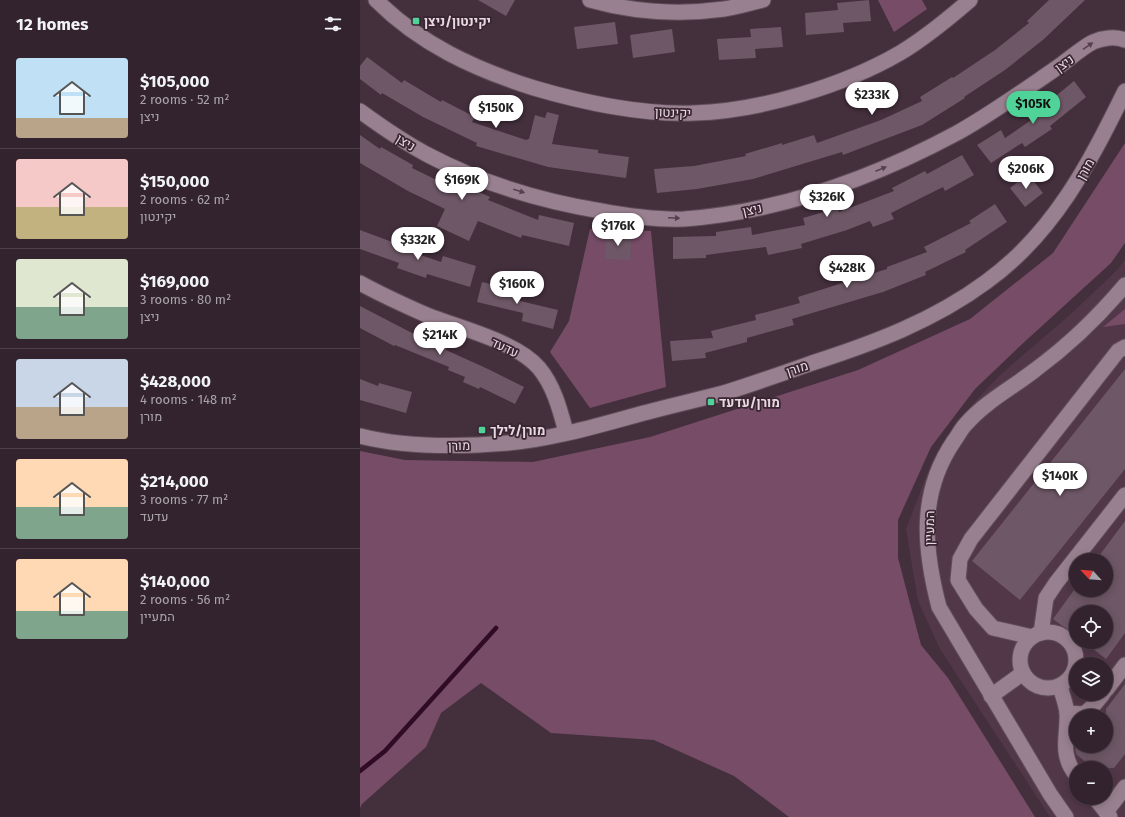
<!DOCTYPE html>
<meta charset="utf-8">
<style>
body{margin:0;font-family:"Fira Sans",Heebo,sans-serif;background:#3e2f3a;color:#f1f3f6;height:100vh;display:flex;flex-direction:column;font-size:15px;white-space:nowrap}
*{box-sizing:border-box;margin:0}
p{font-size:13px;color:#a9a4aa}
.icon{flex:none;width:22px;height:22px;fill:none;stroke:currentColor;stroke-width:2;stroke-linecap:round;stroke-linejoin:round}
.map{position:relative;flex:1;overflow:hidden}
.panel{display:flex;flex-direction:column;background:#33232e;width:360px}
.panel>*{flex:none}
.needle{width:26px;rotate:296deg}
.buttons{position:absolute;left:709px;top:553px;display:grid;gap:8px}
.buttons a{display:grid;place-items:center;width:44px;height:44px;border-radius:50%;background:#33232e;box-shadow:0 2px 10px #0003,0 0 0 1px #4e404a;font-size:20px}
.price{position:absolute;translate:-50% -34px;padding:0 9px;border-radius:14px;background:#fff;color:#222;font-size:13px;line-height:26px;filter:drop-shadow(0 1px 2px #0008)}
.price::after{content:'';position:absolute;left:50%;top:24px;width:12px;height:9px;margin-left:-6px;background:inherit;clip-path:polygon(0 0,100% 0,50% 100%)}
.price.current{background:#50d398;color:#111}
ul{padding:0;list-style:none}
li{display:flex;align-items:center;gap:12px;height:100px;padding:0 16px}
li+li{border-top:1px solid #4e404a}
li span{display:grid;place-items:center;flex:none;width:112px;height:80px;border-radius:4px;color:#555}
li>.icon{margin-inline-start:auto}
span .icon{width:48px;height:48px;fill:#fffc;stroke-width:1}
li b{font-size:17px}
h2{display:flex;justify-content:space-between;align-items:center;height:48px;padding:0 16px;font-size:17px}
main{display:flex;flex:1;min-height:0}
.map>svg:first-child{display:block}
</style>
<main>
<section class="panel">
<h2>12 homes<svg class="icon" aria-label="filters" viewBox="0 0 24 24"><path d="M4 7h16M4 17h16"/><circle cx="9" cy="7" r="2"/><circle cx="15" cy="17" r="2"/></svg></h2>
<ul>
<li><span style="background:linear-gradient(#bfe0f5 75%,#b9a48a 0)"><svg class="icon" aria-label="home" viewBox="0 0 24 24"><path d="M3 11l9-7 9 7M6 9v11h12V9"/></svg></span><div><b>$105,000</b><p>2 rooms · 52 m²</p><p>ניצן</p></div></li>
<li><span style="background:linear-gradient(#f6c9c9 60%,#c2b280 0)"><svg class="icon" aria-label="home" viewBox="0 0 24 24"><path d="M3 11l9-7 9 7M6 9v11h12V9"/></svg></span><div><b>$150,000</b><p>2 rooms · 62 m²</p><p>יקינטון</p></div></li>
<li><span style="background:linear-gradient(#dfe7d0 60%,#7fa58c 0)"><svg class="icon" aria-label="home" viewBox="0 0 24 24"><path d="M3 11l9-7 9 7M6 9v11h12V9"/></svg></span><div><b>$169,000</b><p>3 rooms · 80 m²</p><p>ניצן</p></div></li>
<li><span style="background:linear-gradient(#c9d6e8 60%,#b9a48a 0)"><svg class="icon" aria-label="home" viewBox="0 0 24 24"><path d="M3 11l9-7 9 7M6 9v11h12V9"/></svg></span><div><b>$428,000</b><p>4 rooms · 148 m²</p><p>מורן</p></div></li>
<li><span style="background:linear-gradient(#ffd9b3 60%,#7fa58c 0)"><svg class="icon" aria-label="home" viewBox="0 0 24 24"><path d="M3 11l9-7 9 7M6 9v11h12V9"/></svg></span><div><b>$214,000</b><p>3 rooms · 77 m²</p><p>עדעד</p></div></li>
<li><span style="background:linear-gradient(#ffd9b3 65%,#7fa58c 0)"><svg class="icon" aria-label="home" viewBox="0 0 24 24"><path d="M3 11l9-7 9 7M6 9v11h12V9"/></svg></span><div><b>$140,000</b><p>2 rooms · 56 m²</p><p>המעיין</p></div></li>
</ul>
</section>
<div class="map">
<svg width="765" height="817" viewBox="0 0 765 817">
<rect width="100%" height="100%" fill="#442f3d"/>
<path fill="#523748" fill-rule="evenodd" d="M765,259V817H690L580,649L558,601L546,529L571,464L599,419L639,376L713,312L758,269ZM716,560H746V590H716ZM716,612H746V642H716ZM716,664H746V694H716ZM716,716H746V746H716ZM716,768H746V798H716Z"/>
<g fill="#764c67">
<polygon points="518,0 562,0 567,9 534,32"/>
<polygon points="765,143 765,243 751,263 660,346 615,389 571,447 538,520 538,558 561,645 588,678 675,817 429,817 374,776 294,740 191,733 121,683 81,713 66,747 2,804 0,808 0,451 45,460 173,462 290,437 498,370 610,319 693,253"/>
<polygon points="230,229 291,231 306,387 230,408 190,352 209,321"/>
<polygon points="765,309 765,324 743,327"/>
</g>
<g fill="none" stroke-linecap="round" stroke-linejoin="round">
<polyline stroke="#300b26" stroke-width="4.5" points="0,771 25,751 136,628"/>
</g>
<g fill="#6e5766">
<polygon points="118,0 155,0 146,16"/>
<polygon points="509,0 511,21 483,23 484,32 446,35 445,13 478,10 477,3"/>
<polygon points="689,0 725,0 684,39 645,70 604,97 605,98 562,125 483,155 482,152 393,179 337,189 297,193 294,169 334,166 386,156 385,154 422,143 422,145 454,135 457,143 521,120 562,101 560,97 592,77 593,78 635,50 669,23 667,21"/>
<polygon points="255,22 258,44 217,49 214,27"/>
<polygon points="421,27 423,47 395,49 396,58 359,60 357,39 391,37 390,29"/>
<polygon points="312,29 315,52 273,58 270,35"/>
<polygon points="7,57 42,83 44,80 81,102 82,100 115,117 112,122 166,140 169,139 175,115 185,118 187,112 199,115 192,144 238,150 238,153 269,157 266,178 188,167 116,146 117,143 63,117 22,93 21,95 0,79 0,66"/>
<polygon points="714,81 726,97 690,126 692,129 665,147 662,143 631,163 617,145 641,130 645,138 689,108 686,104"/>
<polygon points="0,135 20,149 21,147 53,165 52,168 95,189 97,182 130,197 128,200 178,220 179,215 214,223 209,246 162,235 161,238 118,221 109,241 77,226 85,209 48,191 0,163"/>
<polygon points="602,155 614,175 585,191 583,187 531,213 534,219 513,227 510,221 487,230 441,244 442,248 408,255 406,247 346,255 346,258 313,259 313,237 356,236 356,232 391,227 392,235 445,225 443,218 478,208 479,212 534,191 532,188 565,171 567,174"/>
<polygon points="668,174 683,193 665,207 650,188"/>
<polygon points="635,204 647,222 605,250 606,252 565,272 566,275 523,292 432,319 434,325 387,338 387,342 345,353 346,358 312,361 310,341 353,338 351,331 396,320 395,315 440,303 438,297 527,269 527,267 567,252 564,247 611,223 609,221"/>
<polygon points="0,230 35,243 34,246 81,262 83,256 116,266 110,287 67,274 66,278 37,268 39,263 0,249"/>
<polygon points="246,235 272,236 270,260 245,259"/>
<polygon points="122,282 159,291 156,300 198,310 193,329 162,321 163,313 117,302"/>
<polygon points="0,306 54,334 55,331 88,345 86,350 128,369 164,387 155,404 120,387 119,389 103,382 105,377 88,370 89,367 35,345 34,346 0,328"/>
<polygon points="765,369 765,469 660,600 612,561"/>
<polygon points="0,379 18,386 19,383 52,392 46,413 0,400"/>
<polygon points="765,521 765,633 746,659 724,642 746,642 746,612 716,612 716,636 693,619 714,590 746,590 746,560 736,560"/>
<polygon points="765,684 765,754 754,768 733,768 716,754 715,746 746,746 746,709"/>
</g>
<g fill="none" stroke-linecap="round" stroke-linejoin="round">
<g stroke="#5f4e59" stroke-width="17">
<g id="minor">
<path d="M16,0C60,44 114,69 174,88C225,103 280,115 334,113C400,111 483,86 540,53C565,38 588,19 610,0"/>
<path d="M230,0C273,12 320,15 364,9C377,7 390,3 403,0"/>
<path d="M0,111C22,127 45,143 70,156C123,184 182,201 241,211C268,216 296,220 324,219C419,212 513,178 597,133C631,114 663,91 695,69C706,62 721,48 733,42C742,38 755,36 765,40"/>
<path d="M0,283C22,295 46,306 69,316C100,328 157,342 179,368C194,386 200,410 206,432"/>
<path d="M0,436C47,448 99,447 148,443C195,439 242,424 288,412C314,405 341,399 367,392C395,383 424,373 452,363C514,343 573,321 626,282C694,233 729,164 765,91"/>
<circle cx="688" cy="660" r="28"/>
<polyline points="681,633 686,598 696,583 765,495"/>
<polyline points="672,637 633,628 616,609 598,580 600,559 611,539 758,351 765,347"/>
<path d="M700,686C702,694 706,704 707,713C708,736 699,754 716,775"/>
<polyline points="746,690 765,665"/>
<polyline points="631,696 663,673"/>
<polyline points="707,713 724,714 733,706 743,694"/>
<polyline points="735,798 750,817"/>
<polyline points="746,812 765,787"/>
<path d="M706,817L690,794L579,607C564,549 558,494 594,441C598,436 601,429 606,424C625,402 652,388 675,370C709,345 738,317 765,285"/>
</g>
</g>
<use href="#minor" stroke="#998090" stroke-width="15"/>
</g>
<defs><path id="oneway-solid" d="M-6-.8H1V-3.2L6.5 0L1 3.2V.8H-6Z"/></defs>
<g fill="#56404e">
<use href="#oneway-solid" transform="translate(728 46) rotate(-34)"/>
<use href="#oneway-solid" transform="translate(521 169) rotate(-22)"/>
<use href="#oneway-solid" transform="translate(159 191) rotate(17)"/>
<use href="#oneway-solid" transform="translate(314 218) rotate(3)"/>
</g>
<g fill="#50d398" stroke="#3a2532" stroke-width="1.5">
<rect x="52" y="17" width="8" height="8" rx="2"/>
<rect x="347" y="398" width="8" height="8" rx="2"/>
<rect x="118" y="426" width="8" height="8" rx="2"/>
</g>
<g text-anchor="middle" stroke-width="3.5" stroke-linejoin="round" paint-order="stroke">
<g font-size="13" font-weight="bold" fill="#e8dae2" stroke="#3a2532" text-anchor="start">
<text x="64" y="26">יקינטון/ניצן</text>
<text x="359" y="407">מורן/עדעד</text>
<text x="130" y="435">מורן/לילך</text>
</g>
<g font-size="13" fill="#e8dae2" stroke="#3a2532">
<text transform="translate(704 63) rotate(-35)" y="5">ניצן</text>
<text transform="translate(313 112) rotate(2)" y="5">יקינטון</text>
<text transform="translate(46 142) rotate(31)" y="5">ניצן</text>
<text transform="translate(725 169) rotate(-60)" y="5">מורן</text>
<text transform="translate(392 209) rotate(-12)" y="5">ניצן</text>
<text transform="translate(145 347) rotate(25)" y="5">עדעד</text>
<text transform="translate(437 368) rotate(-18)" y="5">מורן</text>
<text transform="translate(99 445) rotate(-1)" y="5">מורן</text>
<text transform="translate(569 528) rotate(-89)" y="5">המעיין</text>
</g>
</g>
</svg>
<div class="buttons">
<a><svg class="needle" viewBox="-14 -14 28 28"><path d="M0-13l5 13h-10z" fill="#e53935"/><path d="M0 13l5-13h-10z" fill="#a9a4aa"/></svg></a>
<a><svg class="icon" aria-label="locate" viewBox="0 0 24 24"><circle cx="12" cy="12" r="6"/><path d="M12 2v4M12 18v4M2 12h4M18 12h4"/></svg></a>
<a><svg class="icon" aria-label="layers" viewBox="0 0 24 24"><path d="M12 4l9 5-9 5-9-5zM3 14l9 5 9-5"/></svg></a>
<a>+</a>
<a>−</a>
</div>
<b class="price" style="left:512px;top:116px">$233K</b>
<b class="price current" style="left:673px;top:125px">$105K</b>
<b class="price" style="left:136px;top:129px">$150K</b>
<b class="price" style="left:666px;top:190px">$206K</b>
<b class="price" style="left:102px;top:201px">$169K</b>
<b class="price" style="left:467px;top:218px">$326K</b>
<b class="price" style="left:258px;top:247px">$176K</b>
<b class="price" style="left:58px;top:261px">$332K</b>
<b class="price" style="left:487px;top:289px">$428K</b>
<b class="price" style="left:157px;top:305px">$160K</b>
<b class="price" style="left:80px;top:356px">$214K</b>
<b class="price" style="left:700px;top:497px">$140K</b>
</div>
</main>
